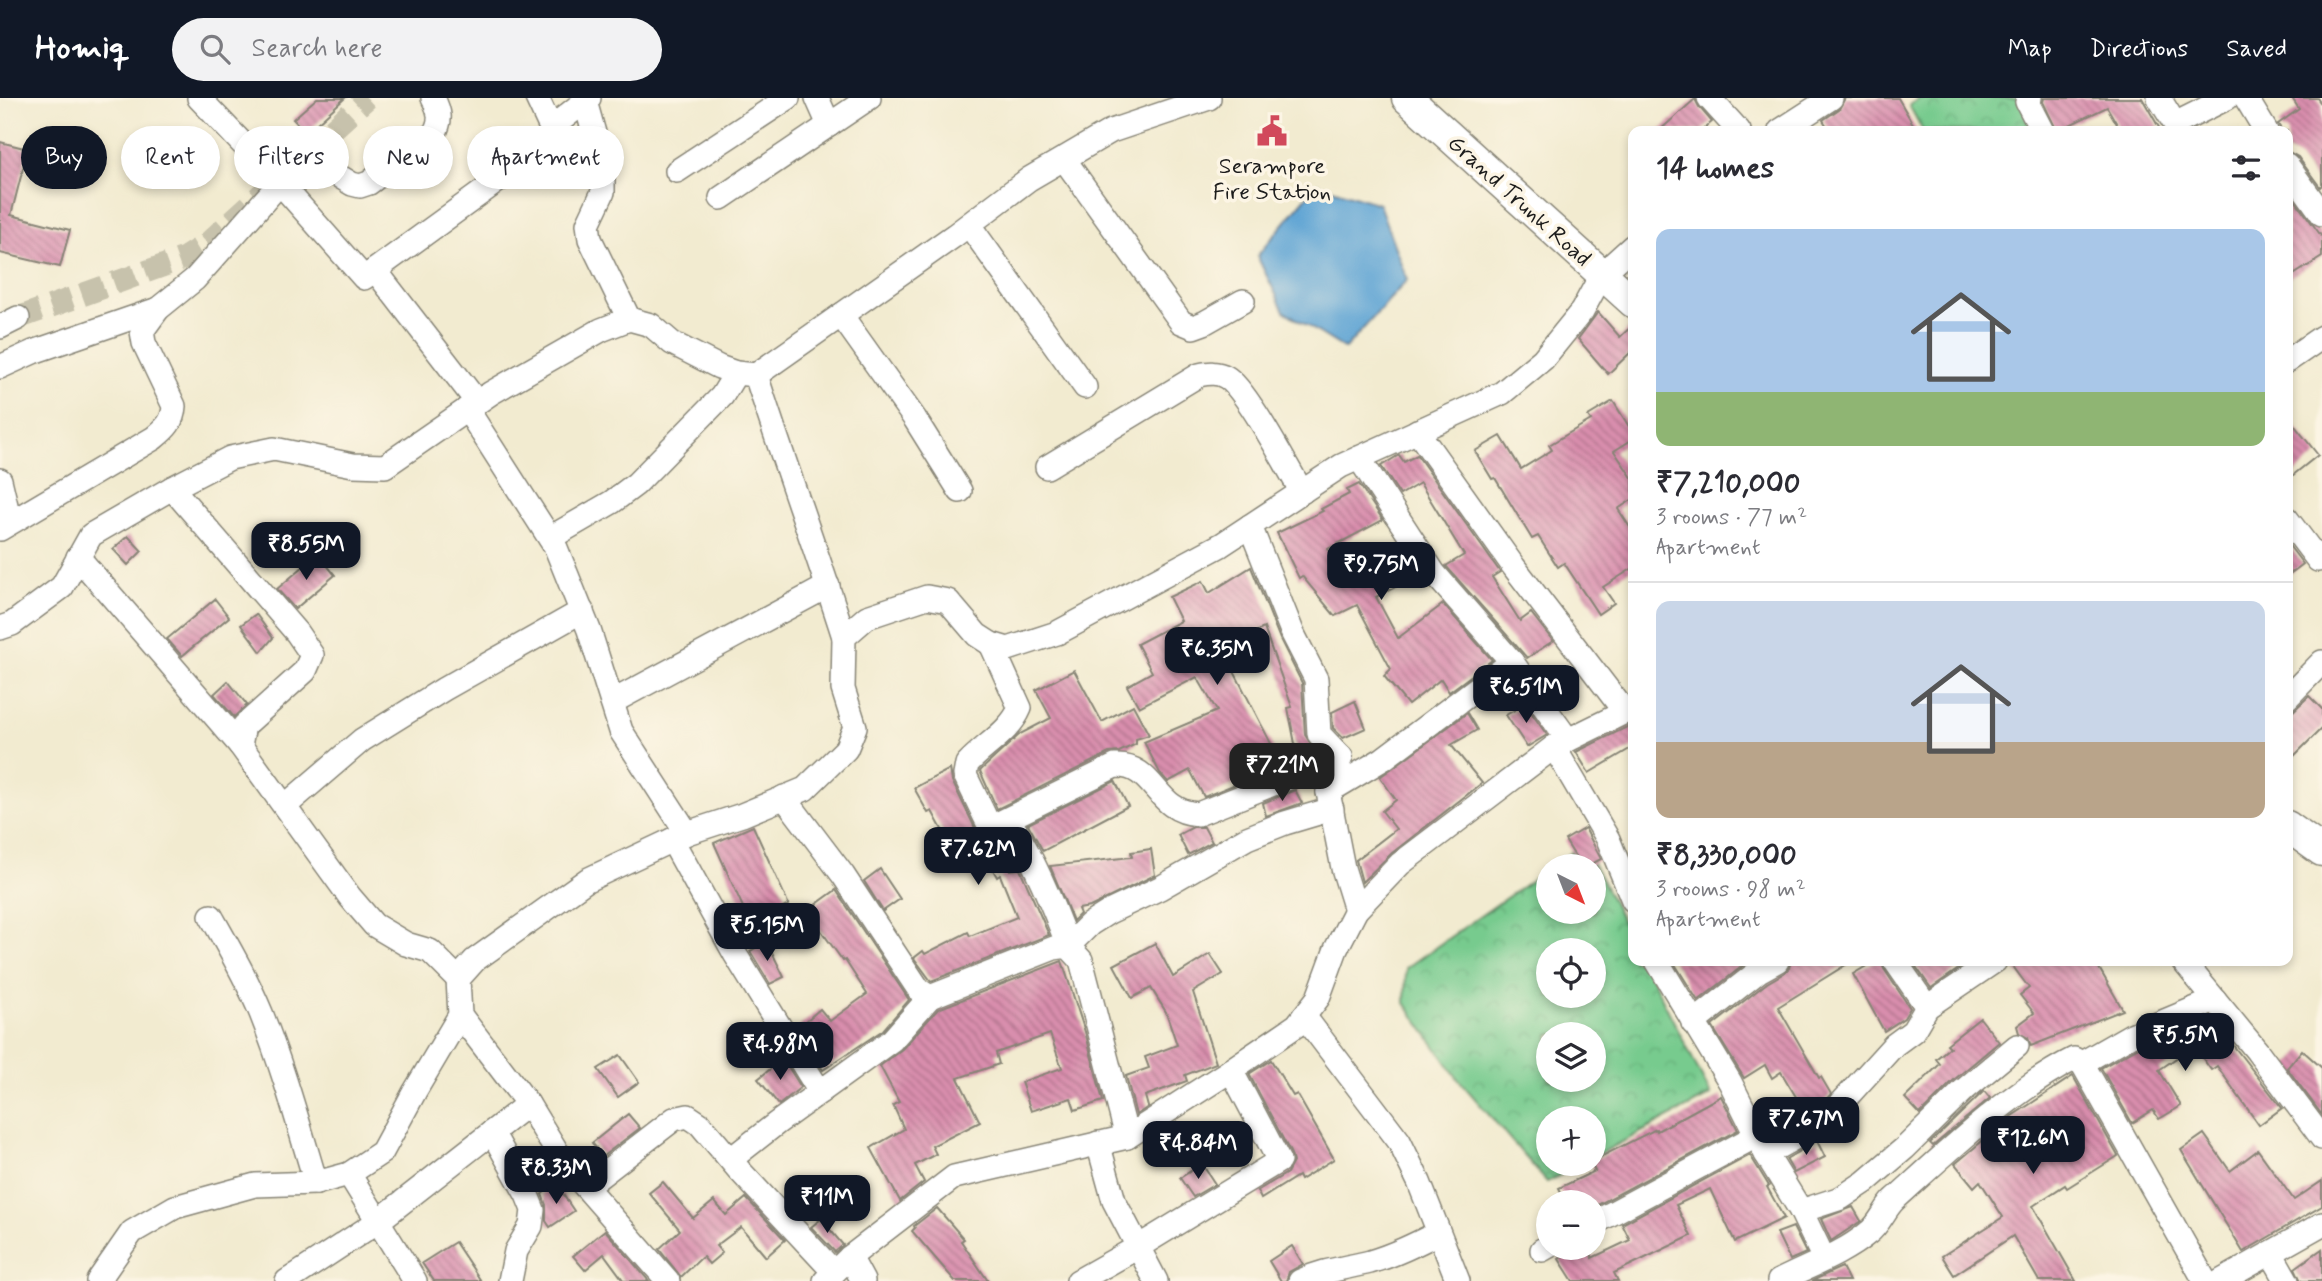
<!DOCTYPE html>
<meta charset="utf-8">
<style>
body{margin:0;font-family:Mynerve,sans-serif;background:#f2f2f3;color:#2b2b33;height:100vh;display:flex;flex-direction:column;font-size:26px;white-space:nowrap}
*{box-sizing:border-box;margin:0}
p{font-size:23px;color:#7c7c81}
.icon{flex:none;width:38px;height:38px;fill:none;stroke:currentColor;stroke-width:2;stroke-linecap:round;stroke-linejoin:round}
.map{position:relative;flex:1;overflow:hidden}
.sheet{position:absolute;left:1628px;top:28px;width:665px;height:840px;display:flex;flex-direction:column;background:#fff;border-radius:14px;box-shadow:0 4px 10px #0003}
.sheet>*{flex:none}
.guide{position:absolute;left:21px;top:28px;width:665px;height:63px;display:flex;gap:14px}
.needle{width:46px;rotate:138deg}
.buttons{position:absolute;left:1536px;top:756px;display:grid;gap:14px}
.buttons a{display:grid;place-items:center;width:70px;height:70px;border-radius:50%;background:#fff;box-shadow:0 4px 10px #0003;font-size:35px}
.price{position:absolute;translate:-50% -60px;padding:0 16px;border-radius:14px;background:#111827;color:#fff;font-size:23px;line-height:46px;filter:drop-shadow(0 2px 4px #0008)}
.price::after{content:'';position:absolute;left:50%;top:42px;width:21px;height:16px;margin-left:-10px;background:inherit;clip-path:polygon(0 0,100% 0,50% 100%)}
.price.current{background:#222;color:#fff}
ul{padding:0;list-style:none}
li{display:grid;align-content:center;gap:14px;height:371px;padding:0 28px}
li+li{border-top:2px solid #e1e1e2}
li span{display:grid;place-items:center;height:217px;border-radius:14px;color:#555}
li>.icon{margin-inline-start:auto}
span .icon{width:126px;height:126px;fill:#fffc;stroke-width:1}
li b{font-size:30px}
h2{display:flex;justify-content:space-between;align-items:center;height:84px;padding:0 28px;font-size:30px}
.chip{padding:0 24px;border-radius:32px;background:#fff;box-shadow:0 4px 10px #0003;font-size:24px;line-height:63px}
.chip.current{background:#111827;color:#fff}
header{display:flex;align-items:center;gap:42px;box-sizing:border-box;height:98px;padding:0 35px;background:#111827;color:#fff}
header strong{font-size:33px}
nav{display:flex;gap:38px;margin-inline-start:auto;font-size:24px}
.search{width:490px;height:63px;background:#f2f2f3;display:flex;align-items:center;gap:18px;box-sizing:border-box;padding:0 24px;border-radius:38px;color:#7c7c81;font-size:26px}
.map>svg:first-child{display:block}
</style>
<header>
<strong>Homiq</strong>
<div class="search"><svg class="icon" aria-label="search" viewBox="0 0 24 24"><circle cx="10" cy="10" r="6"/><path d="M15 15l6 6"/></svg>Search here</div>
<nav><a>Map</a><a>Directions</a><a>Saved</a></nav>
</header>
<div class="map">
<svg width="2322" height="1183" viewBox="0 0 2322 1183">
<defs>
<pattern id="park-crowns" width="20" height="18" patternUnits="userSpaceOnUse" patternTransform="scale(1.75)"><rect width="20" height="18" fill="#77cb8e"/><path d="M2 6a3 3 0 1 1 6 0M12 15a3 3 0 1 1 6 0" fill="none" stroke="#66ae7a"/></pattern>
<pattern id="building-back-hatch" width="6" height="6" patternUnits="userSpaceOnUse" patternTransform="scale(1.75)"><rect width="6" height="6" fill="#d98ead"/><path d="M-1 5l2 2M0 0l6 6M5-1l2 2" fill="none" stroke="#af738c"/></pattern>
</defs>
<rect width="100%" height="100%" fill="#fcf5e5"/>
<filter id="ink" filterUnits="userSpaceOnUse"><feTurbulence type="fractalNoise" baseFrequency=".0143" numOctaves="2"/><feDisplacementMap in="SourceGraphic" scale="14" xChannelSelector="R" yChannelSelector="G"/><feConvolveMatrix kernelMatrix="1 2 1 2 8 2 1 2 1" color-interpolation-filters="sRGB"/></filter>
<filter id="wash" filterUnits="userSpaceOnUse"><feTurbulence type="fractalNoise" baseFrequency=".00686" numOctaves="4" result="noise"/><feDisplacementMap in="SourceGraphic" scale="28" xChannelSelector="R" yChannelSelector="G"/><feGaussianBlur stdDeviation="1.57" result="paint"/><feColorMatrix in="noise" values="0 0 0 0 0 0 0 0 0 0 0 0 0 0 0 0 0 1.4 0 .05"/><feComposite in="paint" operator="in"/></filter>
<g filter="url(#wash)">
<rect width="100%" height="100%" fill="#f2ebd0"/>
<g fill="url(#park-crowns)" stroke="#4a7455" stroke-width="2" fill-rule="evenodd">
<polygon points="1920,0 2020,0 2034,33 1923,33 1909,7"/>
<path d="M1583,746L1633,843V863H1643L1711,997L1594,1059V1020H1549V1066H1582L1547,1084L1458,981L1405,905L1406,870L1549,770V814H1594V768H1552ZM1549,852H1594V898H1549ZM1549,936H1594V982H1549Z"/>
</g>
<polygon fill="#5fa4d4" stroke="#3e6078" stroke-width="2" points="1317,86 1379,106 1407,182 1345,251 1284,213 1257,158"/>
<g id="blocks">
<g fill="url(#building-back-hatch)">
<polygon points="317,0 345,0 306,35 293,21"/>
<polygon points="1845,0 1898,0 1917,33 1830,33 1823,22 1839,11"/>
<polygon points="2044,0 2142,0 2161,33 2121,33 2107,9 2057,33 2043,4"/>
<polygon points="2292,0 2317,0 2322,7 2322,87 2320,89 2298,59 2287,53 2287,33 2282,33 2278,26 2299,11"/>
<polygon points="1695,1 1699,9 1712,24 1701,33 1659,33"/>
<polygon points="0,44 28,51 11,117 70,132 60,169 0,155"/>
<polygon points="2287,91 2322,139 2322,159 2287,181"/>
<polygon points="1598,214 1620,239 1633,227 1633,252 1608,276 1578,241"/>
<polygon points="1613,303 1633,335 1633,341 1614,353 1633,381 1633,401 1618,411 1633,434 1633,470 1603,489 1614,505 1598,516 1564,465 1558,469 1538,438 1532,441 1495,380 1492,381 1475,353 1501,338 1521,371 1552,352 1549,347 1591,322 1588,318"/>
<polygon points="2287,318 2318,357 2287,382"/>
<polygon points="1399,357 1404,364 1417,357 1500,474 1492,479 1520,523 1531,515 1553,543 1527,560 1446,468 1464,457 1420,385 1400,397 1381,368"/>
<polygon points="1359,386 1383,422 1328,451 1345,484 1386,463 1399,487 1376,499 1398,540 1443,506 1492,562 1449,594 1441,581 1408,607 1384,578 1391,571 1357,507 1335,518 1302,478 1299,480 1277,435 1323,413 1321,411 1349,396 1347,392"/>
<polygon points="128,438 142,453 128,467 113,451"/>
<polygon points="2287,445 2303,466 2287,478"/>
<polygon points="318,456 335,477 295,511 277,491"/>
<polygon points="1251,469 1280,541 1302,585 1305,637 1315,652 1298,661 1288,610 1292,609 1264,530 1222,550 1282,667 1204,699 1190,672 1168,684 1160,675 1144,644 1217,613 1197,579 1139,609 1127,588 1152,574 1137,546 1181,523 1169,499 1203,483 1209,495"/>
<polygon points="215,501 229,519 182,558 167,541"/>
<polygon points="256,516 273,540 261,554 241,527"/>
<polygon points="1074,572 1102,624 1133,607 1149,637 1136,641 1136,646 1119,654 1109,655 997,711 980,673 1020,636 1051,620 1036,592"/>
<polygon points="228,583 247,607 234,619 214,596"/>
<polygon points="2309,598 2322,611 2322,630 2287,665 2287,619"/>
<polygon points="1355,603 1366,630 1343,640 1333,630 1332,614"/>
<polygon points="1525,606 1547,637 1527,649 1506,617"/>
<polygon points="1467,615 1477,632 1451,647 1482,685 1392,755 1362,784 1356,762 1396,731 1382,713 1396,702 1380,679"/>
<polygon points="1633,626 1633,649 1589,675 1576,654"/>
<polygon points="950,671 952,683 978,736 989,743 1006,744 1018,767 1009,772 1020,771 1049,837 931,883 914,860 923,853 925,856 968,834 970,838 1017,819 1000,777 997,779 984,755 963,766 948,738 946,739 932,713 928,715 914,690"/>
<polygon points="1115,683 1128,708 1043,753 1028,726"/>
<polygon points="1295,692 1302,705 1266,718 1263,705"/>
<polygon points="753,728 789,807 750,825 714,745"/>
<polygon points="1193,729 1204,729 1212,744 1188,757 1178,737"/>
<polygon points="1585,730 1601,761 1588,768 1581,768 1565,742"/>
<polygon points="1151,751 1155,777 1090,809 1078,811 1080,816 1073,823 1050,768 1132,759 1131,754"/>
<polygon points="880,771 900,801 883,813 864,783"/>
<polygon points="836,792 909,902 883,932 823,972 805,943 808,940 799,929 820,911 830,923 867,896 845,862 843,863 807,813"/>
<polygon points="767,844 784,879 770,886 750,853"/>
<polygon points="1155,845 1173,879 1210,856 1223,876 1193,894 1216,965 1185,977 1187,983 1145,998 1148,1009 1136,1017 1126,978 1149,970 1145,959 1177,947 1166,914 1151,890 1132,900 1114,867"/>
<polygon points="1062,863 1086,937 1103,1003 1075,1012 1071,1000 1031,1013 1021,984 1062,970 1050,936 996,955 999,966 958,980 980,1024 932,1048 936,1056 915,1067 924,1084 900,1103 871,1050 904,1031 893,1007 899,1004 880,968 902,951 938,911"/>
<polygon points="1673,863 1749,863 1698,903"/>
<polygon points="1791,863 1852,863 1778,909 1819,980 1821,979 1831,996 1816,1012 1807,1017 1781,974 1772,980 1765,967 1744,980 1712,928 1767,885 1784,875 1789,870"/>
<polygon points="1875,863 1881,863 1884,871 1910,910 1904,920 1884,933 1853,876"/>
<polygon points="1912,863 1970,863 1931,890"/>
<polygon points="2009,863 2095,863 2123,912 2031,948 2028,940 2019,935 2017,928 2034,915 2020,897 2029,890"/>
<polygon points="2211,919 2282,1010 2259,1027 2217,968 2211,972 2194,948 2159,972 2181,1008 2159,1021 2153,1012 2132,1025 2101,970 2137,950 2145,946 2147,948 2156,942"/>
<polygon points="1980,920 1999,944 1955,981 1920,1016 1905,1000 1940,966 1936,961 1950,949 1947,946"/>
<polygon points="2302,952 2322,970 2322,1017 2287,970"/>
<polygon points="620,957 639,984 618,999 598,971"/>
<polygon points="783,961 801,989 779,1007 758,981"/>
<polygon points="1271,962 1293,998 1297,996 1334,1061 1300,1082 1298,1078 1261,1101 1257,1093 1287,1075 1293,1064 1291,1056 1249,976"/>
<polygon points="2073,978 2118,1058 2067,1090 2065,1087 2033,1108 2076,1183 2039,1183 2013,1138 1954,1177 1942,1158 2003,1119 1980,1083 1974,1089 1955,1066 2012,1018"/>
<polygon points="1984,993 1990,1000 1933,1048 1930,1045"/>
<polygon points="1721,998 1738,1032 1594,1109 1594,1104 1566,1104 1559,1090 1595,1073 1591,1066 1594,1066 1594,1062 1656,1031 1657,1033"/>
<polygon points="628,1016 640,1030 603,1058 592,1045"/>
<polygon points="2204,1036 2230,1073 2258,1052 2294,1102 2322,1083 2322,1108 2243,1154 2181,1052"/>
<polygon points="1817,1043 1825,1059 1794,1075 1786,1061"/>
<polygon points="1750,1057 1769,1088 1767,1089 1784,1120 1735,1144 1710,1091 1676,1107 1691,1138 1614,1175 1618,1183 1573,1183 1559,1161 1575,1150 1591,1150 1592,1160 1630,1142 1622,1126"/>
<polygon points="1202,1066 1215,1086 1193,1099 1180,1080"/>
<polygon points="663,1084 693,1120 714,1103 726,1117 746,1100 785,1142 766,1159 741,1129 716,1148 722,1155 709,1166 703,1159 701,1160 681,1179 659,1151 680,1132 649,1095"/>
<polygon points="556,1086 574,1113 550,1129 546,1123 546,1107 542,1096"/>
<polygon points="1853,1109 1861,1123 1831,1143 1821,1121"/>
<polygon points="937,1110 964,1141 961,1143 988,1183 955,1183 912,1133 915,1130 914,1128"/>
<polygon points="821,1121 843,1147 835,1154 811,1129"/>
<polygon points="1793,1129 1806,1155 1790,1162 1777,1135"/>
<polygon points="605,1132 649,1183 624,1183 604,1156 585,1172 573,1158"/>
<polygon points="455,1144 481,1183 434,1183 422,1165"/>
<polygon points="1292,1148 1303,1166 1289,1174 1286,1183 1281,1183 1269,1163"/>
<polygon points="2322,1151 2322,1183 2301,1183 2295,1170"/>
<polygon points="1842,1169 1849,1183 1812,1183 1831,1174"/>
</g>
</g>
</g>
<g filter="url(#ink)">
<use href="#blocks" fill-opacity="0" stroke="#878476" stroke-width="2"/>
<g fill="none" stroke-linecap="round" stroke-linejoin="round">
<polyline stroke="#c7c2ac" stroke-width="23" stroke-dasharray="23 11" stroke-linecap="butt" points="18,220 184,160 207,146 367,0"/>
<g stroke="#878476" stroke-width="26">
<g id="minor">
<polyline points="199,0 280,85 364,180 551,44 551,30 537,0"/>
<polyline points="817,0 829,27"/>
<polyline points="1709,0 1739,33"/>
<polyline points="2030,0 2027,4 2042,33"/>
<polyline points="2159,0 2175,26 2227,0"/>
<polyline points="2246,0 2266,33"/>
<polyline points="585,3 603,67 603,94 588,126 590,141 629,221"/>
<polyline points="551,30 589,0"/>
<polyline points="1780,33 1831,0"/>
<polyline points="1064,61 1181,224 1193,229 1204,225 1243,203"/>
<polyline points="2287,67 2322,116"/>
<polyline points="677,73 788,0"/>
<polyline points="721,100 869,0"/>
<polyline points="969,127 1085,289"/>
<polyline points="375,172 477,304"/>
<polyline points="841,217 915,321 960,393"/>
<polyline points="0,229 18,220"/>
<polyline points="2287,263 2322,239"/>
<polyline points="0,269 33,254 158,211"/>
<path d="M756,277C784,365 816,451 844,539"/>
<polyline points="467,311 556,450 589,532 621,633 687,735"/>
<polyline points="1417,333 1514,469 1625,614"/>
<polyline points="1359,360 1434,475 1512,564 1568,642"/>
<path d="M1047,369L1199,277C1209,275 1217,274 1226,279C1246,290 1288,371 1302,394"/>
<polyline points="0,382 10,424"/>
<polyline points="172,390 297,535 312,557 305,573 244,628 240,647 350,799 374,827 406,846 430,853 458,881"/>
<polyline points="2287,421 2318,462"/>
<polyline points="1250,428 1293,536 1316,581 1319,636 1341,659 1328,694 1343,770 1356,812"/>
<path d="M0,431L154,340C166,330 173,324 174,308L144,245L142,233L158,211L195,181L280,85L299,68L313,66L324,69L352,86L360,88L369,85L434,36C442,22 440,14 433,0"/>
<polyline points="550,440 612,404 636,386 722,298 736,275"/>
<polyline points="78,459 240,647"/>
<polyline points="0,530 12,526 62,489 91,437 172,390 230,360 274,351 353,367 385,368 491,295 601,232 629,221 651,227 672,245 719,269 736,275 756,277 955,137 1029,81 1111,33 1209,0"/>
<path d="M991,546L1020,610C1010,634 984,647 967,666L965,677L990,729L1014,730C1037,768 1053,807 1068,848L1090,826L1109,814L1160,790L1247,740L1285,725L1332,711"/>
<polyline points="2287,600 2322,564"/>
<polyline points="612,604 828,488"/>
<polyline points="1554,649 1608,741 1633,802"/>
<polyline points="1328,694 1383,661 1512,564"/>
<polyline points="784,699 843,777 919,892 930,899 1054,850 1068,848 1081,862 1127,1039"/>
<polyline points="285,708 362,642 444,591 582,513"/>
<path d="M993,728L1115,668C1156,666 1154,714 1198,716L1341,659"/>
<polyline points="672,742 735,856 820,994"/>
<path d="M211,818C229,850 247,881 261,915C283,970 299,1028 316,1085"/>
<polyline points="1657,863 1730,984 1766,1056 1801,1113 1824,1161"/>
<polyline points="1895,863 1927,909"/>
<polyline points="2183,863 2257,953 2322,1040"/>
<polyline points="460,917 528,1006 562,1062 668,1183"/>
<polyline points="1304,918 1399,1043 1419,1084 1458,1183"/>
<polyline points="1693,925 1759,873 1777,863"/>
<polyline points="2082,965 2205,1183"/>
<polyline points="492,1034 527,1097 533,1112 531,1128 516,1153 510,1183"/>
<polyline points="1098,1045 1114,1103 1156,1183"/>
<polyline points="1766,1056 1825,1023 1894,947 1913,933 1927,909 1995,863"/>
<polyline points="731,1061 777,1025 892,942 930,899"/>
<polyline points="349,1076 415,1183"/>
<polyline points="586,1089 674,1021 688,1018 700,1026 739,1072 834,1174"/>
<polyline points="1801,1113 1841,1100 1865,1084 1905,1050 1964,992 2017,948"/>
<polyline points="1594,1125 1756,1038"/>
<polyline points="1542,1152 1549,1148"/>
<polyline points="2271,1155 2287,1183"/>
<polyline points="850,1159 863,1183"/>
<polyline points="98,1183 132,1134 175,1109 255,1087 316,1085 349,1076 382,1054 415,993 460,917 458,881 475,862 587,782 687,735 742,717 805,691 846,651 855,629 843,591 844,539 867,519 927,499 948,503 977,537 991,546 1008,551 1057,535 1221,447 1341,368 1502,295 1543,261 1582,213 1602,176 1633,148"/>
<polyline points="287,1183 377,1124 528,1006"/>
<polyline points="825,1183 850,1159 954,1079 1127,1039 1222,978 1297,927 1318,900 1336,851 1356,812 1400,766 1554,649 1633,610"/>
<polyline points="1078,1183 1138,1149 1279,1063 1231,972"/>
<path d="M1300,1183C1323,1172 1346,1170 1370,1164C1394,1157 1416,1146 1438,1135"/>
<path d="M1779,1183C1809,1168 1843,1156 1868,1135C1880,1126 1884,1112 1894,1102C1946,1055 2012,992 2074,961L2082,965L2131,937L2215,902"/>
<polyline points="2221,1183 2322,1126"/>
</g>
</g>
<g stroke="#878476" stroke-width="33">
<g id="major">
<polyline points="1407,0 1633,204"/>
<polyline points="2287,728 2322,753"/>
</g>
</g>
<use href="#minor" stroke="#fff" stroke-width="23"/>
<use href="#major" stroke="#fff" stroke-width="30"/>
</g>
</g>
<defs>
<g id="civic-bare" transform="scale(2.415)"><path d="M-.6-6.5H3V-4.5H.6V-3L4-1V1h2V6H-6V1h2V-1L-.6-3ZM-1.2 2.5V6h2.4V2.5Z" fill="#d1495b" stroke="#fcf5e5" stroke-width="2.5" paint-order="stroke"/></g>
</defs>
<g fill-rule="evenodd">
<use href="#civic-bare" x="1272" y="33"/>
</g>
<g text-anchor="middle" stroke-width="7" stroke-linejoin="round" paint-order="stroke">
<g font-size="23" fill="#1c1c1c" stroke="#fcf5e5">
<text x="1272" y="75">Serampore<tspan x="1272" dy="26">Fire Station</tspan></text>
</g>
<g font-size="23" fill="#1c1c1c" stroke="#fcf5e5">
<text transform="translate(1520 102) rotate(42)" y="8">Grand Trunk Road</text>
</g>
</g>
</svg>
<div class="buttons">
<a><svg class="needle" viewBox="-14 -14 28 28"><path d="M0-13l5 13h-10z" fill="#e53935"/><path d="M0 13l5-13h-10z" fill="#7c7c81"/></svg></a>
<a><svg class="icon" aria-label="locate" viewBox="0 0 24 24"><circle cx="12" cy="12" r="6"/><path d="M12 2v4M12 18v4M2 12h4M18 12h4"/></svg></a>
<a><svg class="icon" aria-label="layers" viewBox="0 0 24 24"><path d="M12 4l9 5-9 5-9-5zM3 14l9 5 9-5"/></svg></a>
<a>+</a>
<a>−</a>
</div>
<b class="price" style="left:306px;top:484px">₹8.55M</b>
<b class="price" style="left:1381px;top:504px">₹9.75M</b>
<b class="price" style="left:1217px;top:589px">₹6.35M</b>
<b class="price" style="left:1526px;top:627px">₹6.51M</b>
<b class="price current" style="left:1282px;top:705px">₹7.21M</b>
<b class="price" style="left:978px;top:789px">₹7.62M</b>
<b class="price" style="left:767px;top:865px">₹5.15M</b>
<b class="price" style="left:2185px;top:975px">₹5.5M</b>
<b class="price" style="left:780px;top:984px">₹4.98M</b>
<b class="price" style="left:1806px;top:1059px">₹7.67M</b>
<b class="price" style="left:2033px;top:1078px">₹12.6M</b>
<b class="price" style="left:1198px;top:1083px">₹4.84M</b>
<b class="price" style="left:556px;top:1108px">₹8.33M</b>
<b class="price" style="left:827px;top:1137px">₹11M</b>
<div class="guide">
<a class="chip current">Buy</a>
<a class="chip">Rent</a>
<a class="chip">Filters</a>
<a class="chip">New</a>
<a class="chip">Apartment</a>
</div>
<section class="sheet">
<h2>14 homes<svg class="icon" aria-label="filters" viewBox="0 0 24 24"><path d="M4 7h16M4 17h16"/><circle cx="9" cy="7" r="2"/><circle cx="15" cy="17" r="2"/></svg></h2>
<ul>
<li><span style="background:linear-gradient(#a9c7e8 75%,#8fb573 0)"><svg class="icon" aria-label="home" viewBox="0 0 24 24"><path d="M3 11l9-7 9 7M6 9v11h12V9"/></svg></span><div><b>₹7,210,000</b><p>3 rooms · 77 m²</p><p>Apartment</p></div></li>
<li><span style="background:linear-gradient(#c9d6e8 65%,#b9a48a 0)"><svg class="icon" aria-label="home" viewBox="0 0 24 24"><path d="M3 11l9-7 9 7M6 9v11h12V9"/></svg></span><div><b>₹8,330,000</b><p>3 rooms · 98 m²</p><p>Apartment</p></div></li>
</ul>
</section>
</div>
